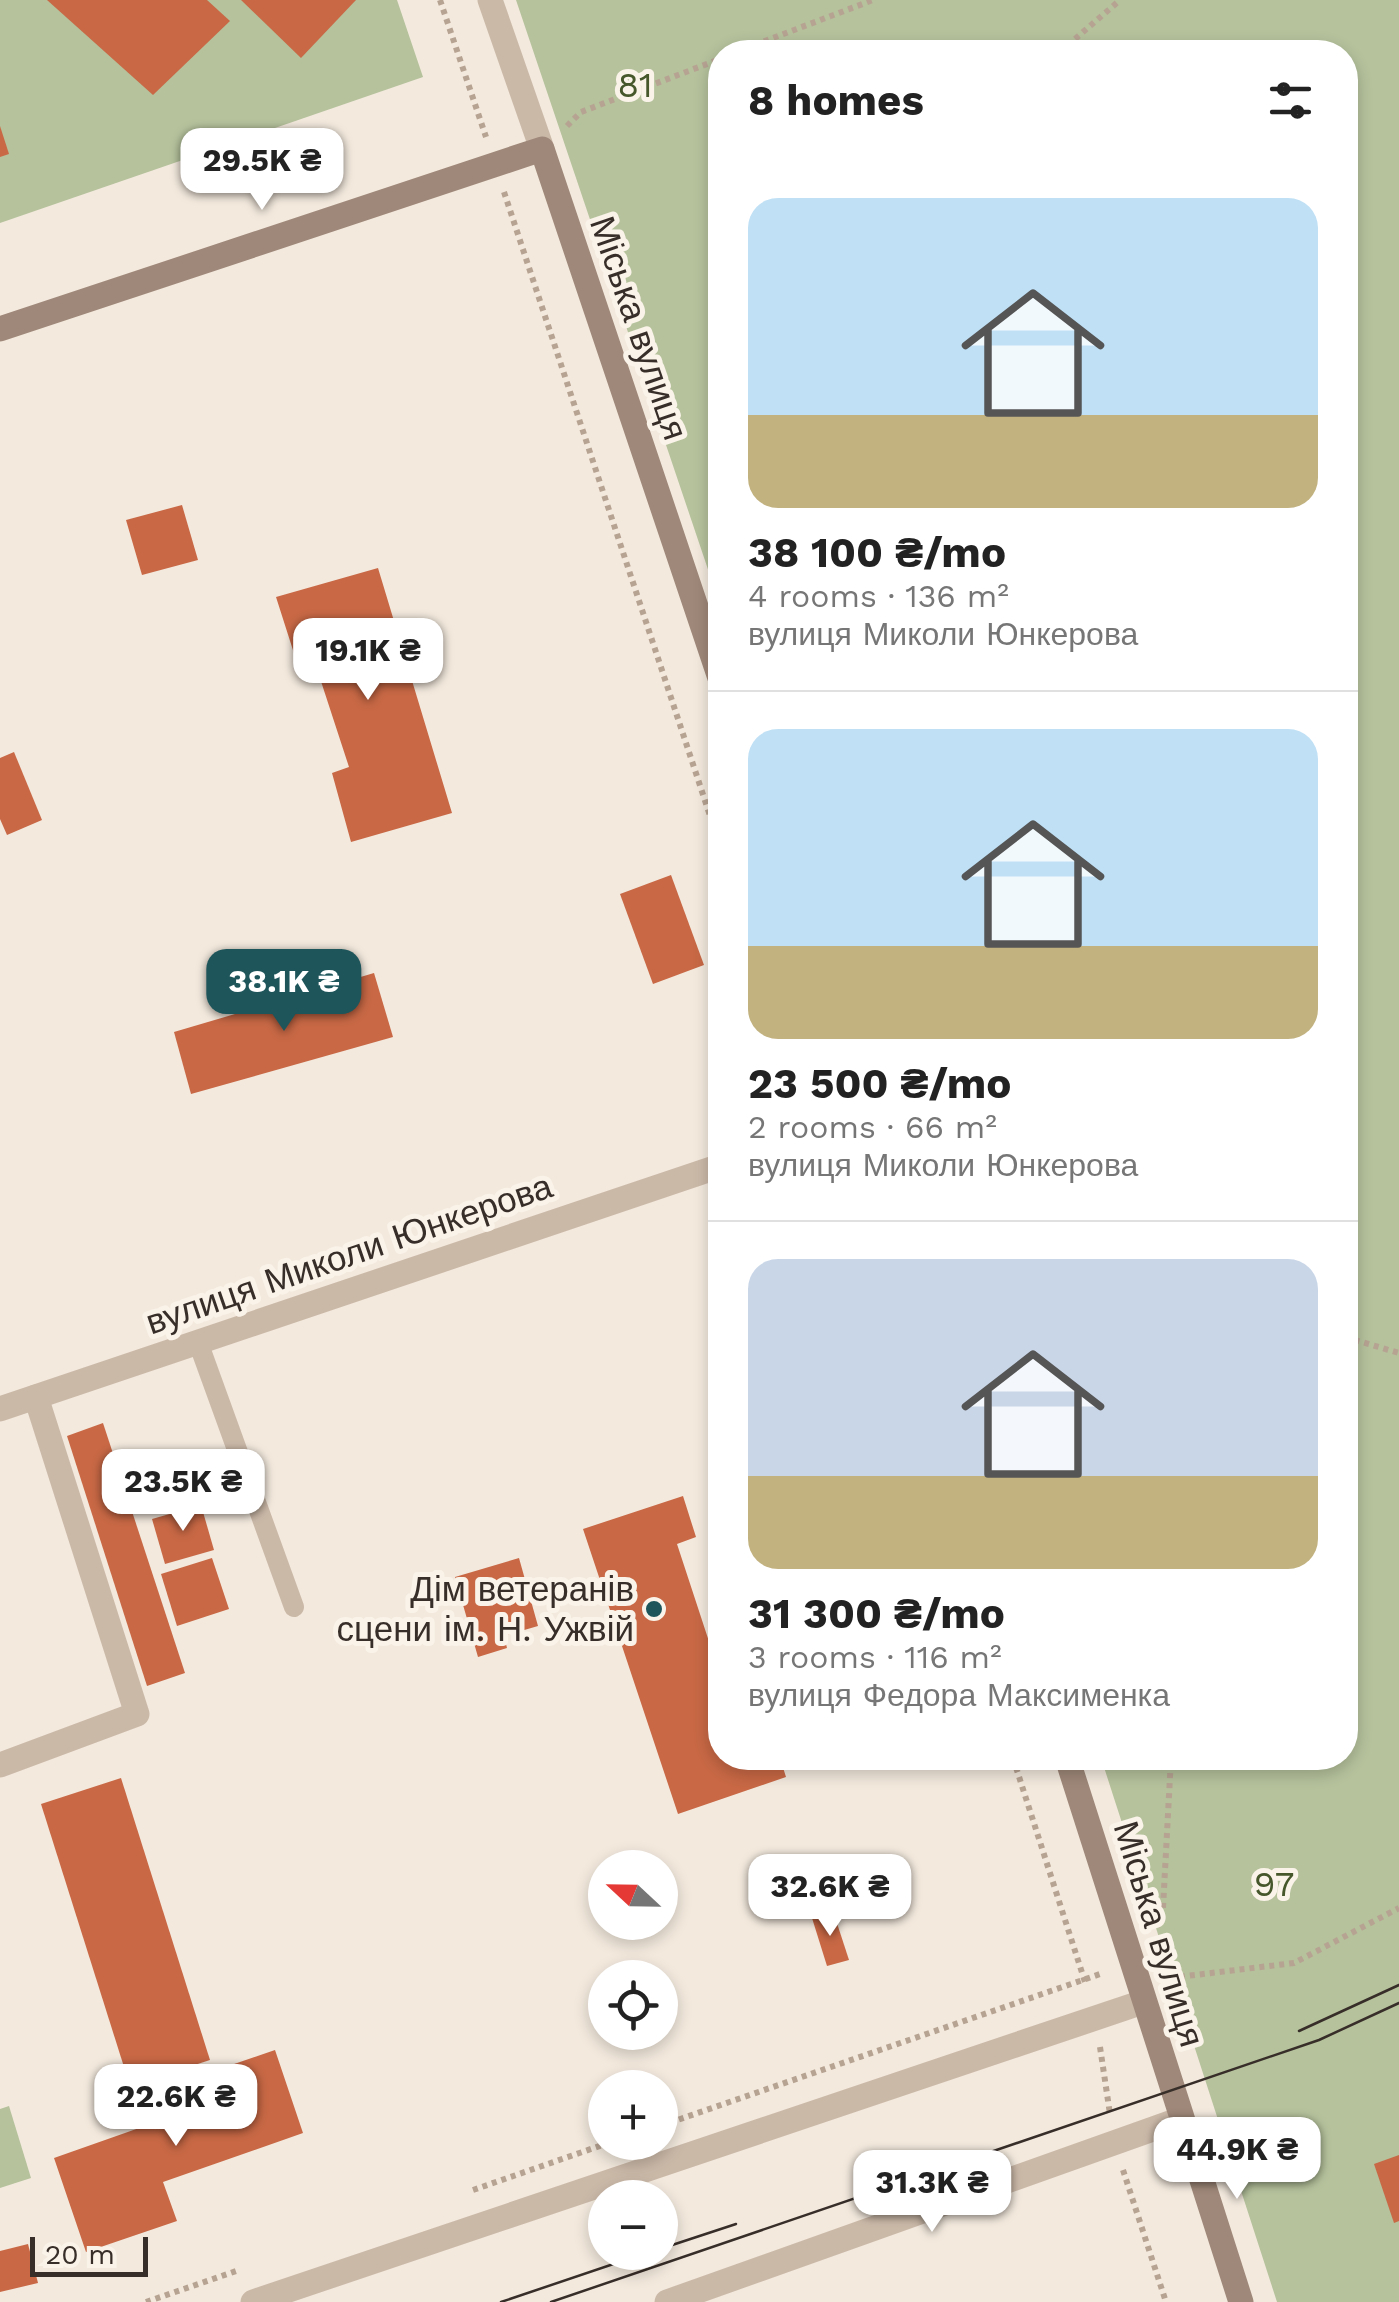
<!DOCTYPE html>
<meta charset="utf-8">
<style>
body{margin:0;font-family:"Work Sans",sans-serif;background:#f2f2f2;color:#222;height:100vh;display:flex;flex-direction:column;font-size:38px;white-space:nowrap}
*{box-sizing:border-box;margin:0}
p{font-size:32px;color:#767676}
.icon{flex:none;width:55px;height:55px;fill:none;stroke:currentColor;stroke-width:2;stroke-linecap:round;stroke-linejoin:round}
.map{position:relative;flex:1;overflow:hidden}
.side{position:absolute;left:708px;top:40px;width:650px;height:1730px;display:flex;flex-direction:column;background:#fff;border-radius:40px;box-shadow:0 5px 15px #0003}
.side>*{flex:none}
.needle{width:65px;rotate:292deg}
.tools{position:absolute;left:588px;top:1850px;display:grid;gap:20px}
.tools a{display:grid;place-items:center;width:90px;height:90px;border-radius:50%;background:#fff;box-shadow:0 5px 15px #0003;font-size:50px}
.scale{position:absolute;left:30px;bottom:25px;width:118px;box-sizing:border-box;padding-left:10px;border:5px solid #382e29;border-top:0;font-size:28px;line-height:35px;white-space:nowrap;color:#382e29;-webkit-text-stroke:8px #faf3e9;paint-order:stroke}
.price{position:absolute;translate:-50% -85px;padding:0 22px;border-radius:20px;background:#fff;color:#222;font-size:32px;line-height:65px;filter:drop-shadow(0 2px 5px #0008)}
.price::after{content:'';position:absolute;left:50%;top:60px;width:30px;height:22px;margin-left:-15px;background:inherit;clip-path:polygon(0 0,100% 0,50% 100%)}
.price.current{background:#1d555b;color:#fff}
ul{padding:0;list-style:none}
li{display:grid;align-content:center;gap:20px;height:530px;padding:0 40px}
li+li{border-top:2px solid #e0e0e0}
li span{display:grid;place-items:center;height:310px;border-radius:30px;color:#555}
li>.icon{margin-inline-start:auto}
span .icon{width:180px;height:180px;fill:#fffc;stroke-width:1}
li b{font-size:42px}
h2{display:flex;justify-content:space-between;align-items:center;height:120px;padding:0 40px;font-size:42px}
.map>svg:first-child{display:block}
</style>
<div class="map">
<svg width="1399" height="2302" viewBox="0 0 1399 2302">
<rect width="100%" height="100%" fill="#f3e9dd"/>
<g fill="#b5c29c">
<polygon points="0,0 397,0 423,77 0,223"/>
<polygon points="516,0 1399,0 1399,2302 1277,2302 1101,1758 1345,1758 1345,52 720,52 720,605"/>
<polygon points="9,2106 31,2178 0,2188 0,2109"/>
</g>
<g fill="#c86845">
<polygon points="47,0 207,0 230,21 153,95"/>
<polygon points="241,0 356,0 301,58"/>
<polygon points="0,126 9,154 0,157"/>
<polygon points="182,505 198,560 142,575 126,520"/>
<polygon points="378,568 452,813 351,842 332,773 349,767 315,663 299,669 276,597"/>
<polygon points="14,752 42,820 7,835 0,819 0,758"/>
<polygon points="671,875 704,965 653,984 620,894"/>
<polygon points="374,973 393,1037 191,1094 174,1032"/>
<polygon points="103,1423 185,1673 147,1686 67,1436"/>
<polygon points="683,1496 696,1537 677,1544 720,1675 720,1758 780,1758 786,1777 678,1814 583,1529"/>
<polygon points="201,1505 214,1550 165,1564 152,1519"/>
<polygon points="212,1558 229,1609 177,1626 161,1574"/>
<polygon points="519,1558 538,1626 504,1636 507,1648 478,1657 455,1577"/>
<polygon points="121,1778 210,2060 130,2086 41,1804"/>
<polygon points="833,1911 849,1960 827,1966 812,1918"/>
<polygon points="275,2050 303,2133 163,2182 177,2221 86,2252 54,2158 176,2115 167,2087"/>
<polygon points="1399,2155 1399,2221 1394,2223 1374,2164"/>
<polygon points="28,2244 38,2283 0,2292 0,2251"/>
</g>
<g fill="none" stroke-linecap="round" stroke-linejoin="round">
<g stroke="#b7a392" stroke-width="6" stroke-dasharray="5 5" stroke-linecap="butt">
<polyline points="440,0 486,137"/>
<polyline points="736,52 873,0"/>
<polyline points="1060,52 1120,0"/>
<polyline points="567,126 581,112 720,59"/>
<polyline points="504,192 720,846"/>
<polyline points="1345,1337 1399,1353"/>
<polyline points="1013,1758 1085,1982"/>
<polyline points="1157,1927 1163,1908 1171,1758"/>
<polyline points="1170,1978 1294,1963 1399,1908"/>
<polyline points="1100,2047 1110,2114"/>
<polyline points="660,2126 1103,1973"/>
<polyline points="1123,2170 1166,2302"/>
<polyline points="473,2190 611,2142"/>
<polyline points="146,2302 239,2270"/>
</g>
<polyline stroke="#cbb9a8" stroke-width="20" points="198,1342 294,1607"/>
<g stroke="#cbb9a8" stroke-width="25">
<polyline points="490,0 542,149"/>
<polyline points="0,1409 720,1166"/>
<polyline points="0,1765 137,1714 36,1397"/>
<polyline points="253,2302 1143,2002"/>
<polyline points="667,2302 1181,2119"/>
</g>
<g stroke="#9f8879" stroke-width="25">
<polyline points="0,329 542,149 720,678"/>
<polyline points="1067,1758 1241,2302"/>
</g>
<g stroke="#382e29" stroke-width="2.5">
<polyline points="1299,2031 1399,1985"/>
<polyline points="660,2249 736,2224"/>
<polyline points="501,2302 649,2252"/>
<polyline points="551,2302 1319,2040 1399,2003"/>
</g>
</g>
<circle fill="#1d555b" stroke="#faf3e9" stroke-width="4" cx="654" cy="1609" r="10"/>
<g text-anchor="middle" stroke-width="10" stroke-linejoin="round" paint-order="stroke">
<g font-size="35" fill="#46572c" stroke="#faf3e9">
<text x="635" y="97">81</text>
<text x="1274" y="1896">97</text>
</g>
<g font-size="35" fill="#382e29" stroke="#faf3e9">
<text transform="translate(639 328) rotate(71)" y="12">Міська вулиця</text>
<text transform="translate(349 1254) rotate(-19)" y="12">вулиця Миколи Юнкерова</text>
<text transform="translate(1159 1934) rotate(73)" y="12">Міська вулиця</text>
</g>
<g font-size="35" fill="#382e29" stroke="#faf3e9" text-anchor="end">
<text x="634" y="1601">Дім ветеранів<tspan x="634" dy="40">сцени ім. Н. Ужвій</tspan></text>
</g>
</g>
</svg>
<div class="tools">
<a><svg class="needle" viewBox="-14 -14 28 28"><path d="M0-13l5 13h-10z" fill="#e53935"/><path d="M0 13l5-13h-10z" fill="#767676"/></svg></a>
<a><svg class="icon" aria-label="locate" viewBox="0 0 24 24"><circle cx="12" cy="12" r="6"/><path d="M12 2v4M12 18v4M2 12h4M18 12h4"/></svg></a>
<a>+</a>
<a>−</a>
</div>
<div class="scale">20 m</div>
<b class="price" style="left:262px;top:213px">29.5K ₴</b>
<b class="price" style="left:368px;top:703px">19.1K ₴</b>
<b class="price current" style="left:284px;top:1034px">38.1K ₴</b>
<b class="price" style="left:183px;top:1534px">23.5K ₴</b>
<b class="price" style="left:830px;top:1939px">32.6K ₴</b>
<b class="price" style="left:176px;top:2149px">22.6K ₴</b>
<b class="price" style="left:1237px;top:2202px">44.9K ₴</b>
<b class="price" style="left:932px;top:2235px">31.3K ₴</b>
<section class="side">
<h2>8 homes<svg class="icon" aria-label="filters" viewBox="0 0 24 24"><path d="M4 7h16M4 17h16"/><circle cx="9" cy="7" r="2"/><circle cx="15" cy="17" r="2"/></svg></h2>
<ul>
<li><span style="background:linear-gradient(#bfe0f5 70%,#c2b280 0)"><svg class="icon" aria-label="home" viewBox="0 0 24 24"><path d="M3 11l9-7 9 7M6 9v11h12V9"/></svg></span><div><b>38 100 ₴/mo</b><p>4 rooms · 136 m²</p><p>вулиця Миколи Юнкерова</p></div></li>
<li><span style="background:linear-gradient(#bfe0f5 70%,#c2b280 0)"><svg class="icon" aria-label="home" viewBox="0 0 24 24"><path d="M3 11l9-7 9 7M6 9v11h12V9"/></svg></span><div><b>23 500 ₴/mo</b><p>2 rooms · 66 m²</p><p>вулиця Миколи Юнкерова</p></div></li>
<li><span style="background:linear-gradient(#c9d6e8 70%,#c2b280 0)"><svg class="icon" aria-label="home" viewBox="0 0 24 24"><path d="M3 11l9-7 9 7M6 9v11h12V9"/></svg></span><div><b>31 300 ₴/mo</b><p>3 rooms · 116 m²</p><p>вулиця Федора Максименка</p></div></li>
</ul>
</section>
</div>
